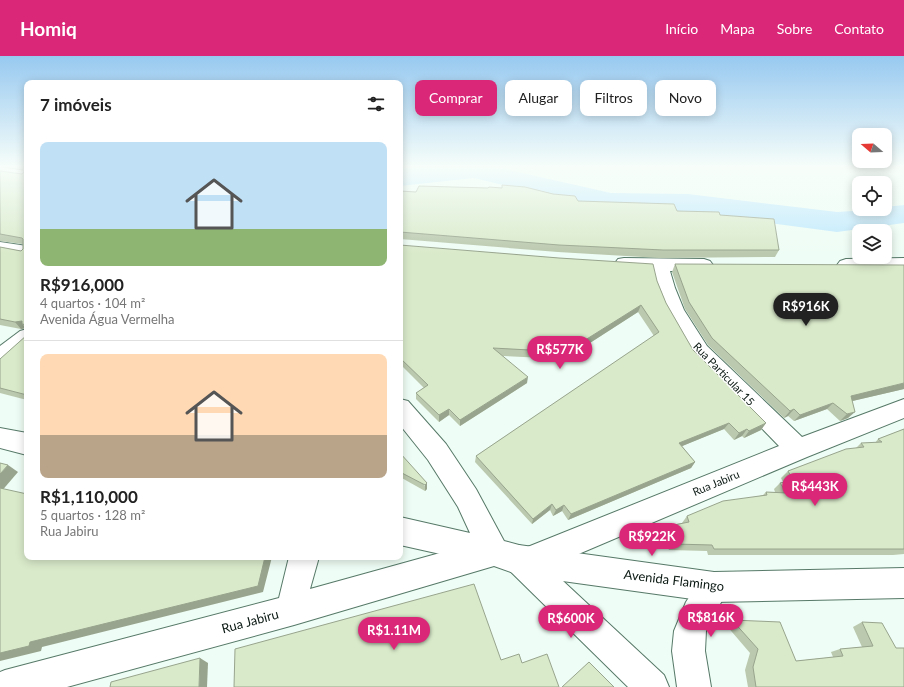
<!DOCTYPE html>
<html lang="pt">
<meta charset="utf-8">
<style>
body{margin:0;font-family:Lato,sans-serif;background:#f2f2f2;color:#222;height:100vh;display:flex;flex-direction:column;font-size:15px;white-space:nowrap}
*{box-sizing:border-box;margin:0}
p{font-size:13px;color:#767676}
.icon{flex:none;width:22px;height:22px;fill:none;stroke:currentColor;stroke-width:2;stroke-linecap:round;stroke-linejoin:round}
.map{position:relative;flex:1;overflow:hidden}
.panel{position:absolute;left:24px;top:24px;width:379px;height:480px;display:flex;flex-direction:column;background:#fff;border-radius:8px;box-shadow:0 2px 10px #0003}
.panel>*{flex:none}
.top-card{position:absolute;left:415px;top:24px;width:380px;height:36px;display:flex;gap:8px}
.needle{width:26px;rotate:289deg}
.buttons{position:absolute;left:852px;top:72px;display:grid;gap:8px}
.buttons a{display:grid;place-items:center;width:40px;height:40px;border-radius:8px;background:#fff;box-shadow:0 2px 10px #0003;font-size:20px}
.price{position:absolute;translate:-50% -34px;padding:0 9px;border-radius:14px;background:#db2777;color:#fff;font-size:13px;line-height:26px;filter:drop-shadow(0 1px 2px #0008)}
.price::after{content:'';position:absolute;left:50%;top:24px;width:12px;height:9px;margin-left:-6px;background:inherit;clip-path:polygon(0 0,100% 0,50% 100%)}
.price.current{background:#222;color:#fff}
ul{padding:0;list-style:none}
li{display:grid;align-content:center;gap:8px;height:212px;padding:0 16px}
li+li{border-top:1px solid #e0e0e0}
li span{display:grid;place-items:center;height:124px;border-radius:8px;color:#555}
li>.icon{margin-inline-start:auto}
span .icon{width:72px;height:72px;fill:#fffc;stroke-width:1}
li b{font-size:17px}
h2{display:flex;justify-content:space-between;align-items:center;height:48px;padding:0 16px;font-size:17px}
.chip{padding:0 14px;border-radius:8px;background:#fff;box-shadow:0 2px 10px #0003;font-size:14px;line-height:36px}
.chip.current{background:#db2777;color:#fff}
header{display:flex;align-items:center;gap:24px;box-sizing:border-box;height:56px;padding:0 20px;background:#db2777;color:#fff}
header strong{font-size:19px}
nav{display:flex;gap:22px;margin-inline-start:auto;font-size:14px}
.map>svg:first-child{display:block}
</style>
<header>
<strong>Homiq</strong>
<nav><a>Início</a><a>Mapa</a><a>Sobre</a><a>Contato</a></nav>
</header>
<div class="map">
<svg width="904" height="631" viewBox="0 0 904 631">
<rect width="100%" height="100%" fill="#eefdf5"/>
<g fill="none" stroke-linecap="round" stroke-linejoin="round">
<polygon fill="#bfe8fd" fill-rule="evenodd" points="429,110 492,110 611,137 688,138 837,156 885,153 885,151 904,149 904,167 837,176 688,156 611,155 474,122 400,130 400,112"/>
<g stroke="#567968" stroke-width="2">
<g id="minor">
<polygon points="0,111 27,115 27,123 0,119"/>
<polygon points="624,202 704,203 710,205 713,209 710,213 704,215 670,215 675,232 684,254 707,290 802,381 904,343 904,362 807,401 548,511 664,619 669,631 628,631 509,514 505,505 494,510 294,569 67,631 0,631 0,616 5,614 279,542 289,501 319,501 310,533 494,482 504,486 508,495 519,489 525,492 779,390 691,300 664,254 656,232 652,214 618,211 615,207 618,203"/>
<polygon points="904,202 904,214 846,215 840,213 837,209 840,205 846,203"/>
<polygon points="27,273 27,291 8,307 0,309 0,290 20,275"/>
<polygon points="714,516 725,520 729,531 706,575 705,595 711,631 677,631 672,595 674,575 686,546 703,520"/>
</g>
</g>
<g stroke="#567968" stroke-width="2">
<g id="tertiary">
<polygon points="0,186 27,190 27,200 0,196"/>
<polygon points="400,343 408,345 446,388 476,433 504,485 519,489 714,516 904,512 904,542 714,546 519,519 494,510 400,489 400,461 470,477 458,451 428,404 400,369"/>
<polygon points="0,372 27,377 27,399 0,392"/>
</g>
</g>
<use href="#minor" fill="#fff" fill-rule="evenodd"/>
<use href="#tertiary" fill="#fff" fill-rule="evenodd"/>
</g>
<g fill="#bbc9ae">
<polygon points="2,110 27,110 27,273 26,272 21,273 0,269 0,191 21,195 23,193 23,188 0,185 0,115 22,118 24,116 24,113"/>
<polygon points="400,135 578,145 720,159 779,194 775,201 660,202 558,196 400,183"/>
<polygon points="400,189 657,225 666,247 693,294 766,367 761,374 744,382 742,380 734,384 724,373 682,390 695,406 691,412 568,464 562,455 553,460 550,454 532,468 475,406 476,400 654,280 638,256 565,303 503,300 527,327 460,370 449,359 439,366 416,343 416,337 424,332 400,308"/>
<polygon points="675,208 904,333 852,345 848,362 840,365 827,353 794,365 788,360 784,362 708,289 685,253 672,216"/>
<polygon points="27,279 27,344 0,337 0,303"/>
<polygon points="904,373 904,498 893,499 708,499 707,495 669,494 659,477 664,471 682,467 687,460 763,439 766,436 775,436 774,433 780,427 783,426 781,422 788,415 856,392 861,387 875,387 878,383"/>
<polygon points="400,397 427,433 425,435 400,421"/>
<polygon points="732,564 796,605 833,601 831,596 840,593 862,591 853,571 862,566 896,592 904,631 748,631 745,614 750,597 726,569"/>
</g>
<g fill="#98a48d">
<polygon points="641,249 638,256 565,303 566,296"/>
<polygon points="22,265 22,268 26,272 21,273 15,266"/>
<polygon points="528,321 527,327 460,370 460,364"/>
<polygon points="904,327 904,333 844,347 851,340"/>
<polygon points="833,347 827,353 794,365 800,359"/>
<polygon points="449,353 449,359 439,366 439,359"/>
<polygon points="794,353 788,360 784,362 790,355"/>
<polygon points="855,356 848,362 840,365 847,358"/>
<polygon points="729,367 724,373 675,393 679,387"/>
<polygon points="766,367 761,374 744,382 749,375"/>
<polygon points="747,373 742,380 734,384 739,377"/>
<polygon points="695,406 691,412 568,464 571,458"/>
<polygon points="8,409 18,416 0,437 0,418"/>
<polygon points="427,427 427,433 425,435 425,429"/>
<polygon points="552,448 550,454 532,468 533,463"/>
<polygon points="564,449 562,455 553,460 556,454"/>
<polygon points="265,501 272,501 263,536 42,591 41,595 0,605 0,597"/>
<polygon points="200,602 208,607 207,631 199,631"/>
</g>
<g fill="#d9eaca" stroke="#98a48d">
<polygon points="24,110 27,110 27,269 22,268 22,265 15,266 0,263 0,191 21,195 23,193 23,183 22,182 0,178 0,115 22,118 24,116"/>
<polygon points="502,129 525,131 553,138 575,140 578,145 674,148 677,155 719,156 720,159 774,163 779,194 663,194 559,189 400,176 400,135 416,136 419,130 488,132 489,131 502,132"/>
<polygon points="400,189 559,202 653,208 657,225 666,247 693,294 766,367 749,375 747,373 739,377 729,367 679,387 695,406 571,458 564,449 556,454 552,448 533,463 476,400 659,276 641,249 566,296 493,292 528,321 460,364 449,353 439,359 416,337 428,329 400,302"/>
<polygon points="675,208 904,209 904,327 851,340 855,356 847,358 833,347 800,359 794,353 790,355 712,282 689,246"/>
<polygon points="27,279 27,339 0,332 0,303"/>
<polygon points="904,373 904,493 714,493 712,489 674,488 664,471 689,466 687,460 723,445 767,439 766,436 787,437 780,427 793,424 788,415 846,393 864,391 861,387 882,386 878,383"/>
<polygon points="400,397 427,427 425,429 400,416"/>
<polygon points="0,407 8,409 0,418"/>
<polygon points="0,432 27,438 27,501 265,501 258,530 30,586 29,590 0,597"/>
<polygon points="474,528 501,604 519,598 522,607 547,598 559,631 234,631 235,593"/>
<polygon points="732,564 780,566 796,605 843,600 840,593 873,590 862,566 882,567 896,592 904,592 904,631 756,631 753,611 758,593"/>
<polygon points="200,602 199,631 110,631 111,626"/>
<polygon points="589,606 614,631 562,631"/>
</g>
<linearGradient id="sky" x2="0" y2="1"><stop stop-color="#97c9f0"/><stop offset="0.56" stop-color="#f7fefa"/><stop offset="1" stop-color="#f7fefa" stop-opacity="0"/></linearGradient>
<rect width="904" height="198" fill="url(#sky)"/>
<g text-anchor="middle" stroke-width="3" stroke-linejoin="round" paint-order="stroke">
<g font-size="11" fill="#0b1913" stroke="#fff">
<text transform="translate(724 318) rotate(46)" y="4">Rua Particular 15</text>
<text transform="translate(716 427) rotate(-23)" y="4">Rua Jabiru</text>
</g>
<g font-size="13" fill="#0b1913" stroke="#fff">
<text transform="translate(674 524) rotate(7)" y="5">Avenida Flamingo</text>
<text transform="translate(250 565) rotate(-15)" y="5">Rua Jabiru</text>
</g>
</g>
</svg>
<div class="buttons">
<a><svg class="needle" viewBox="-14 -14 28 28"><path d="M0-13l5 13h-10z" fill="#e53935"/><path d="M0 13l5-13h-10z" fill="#767676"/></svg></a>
<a><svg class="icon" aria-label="locate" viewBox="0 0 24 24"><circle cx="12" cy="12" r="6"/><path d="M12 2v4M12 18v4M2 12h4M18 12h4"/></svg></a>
<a><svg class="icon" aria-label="layers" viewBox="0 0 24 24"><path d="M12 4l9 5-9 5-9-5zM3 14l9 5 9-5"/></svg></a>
</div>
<b class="price current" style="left:806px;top:271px">R$916K</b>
<b class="price" style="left:560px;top:314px">R$577K</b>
<b class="price" style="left:815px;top:451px">R$443K</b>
<b class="price" style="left:652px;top:501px">R$922K</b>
<b class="price" style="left:711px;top:582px">R$816K</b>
<b class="price" style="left:571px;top:583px">R$600K</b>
<b class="price" style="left:394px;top:595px">R$1.11M</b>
<div class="top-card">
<a class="chip current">Comprar</a>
<a class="chip">Alugar</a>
<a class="chip">Filtros</a>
<a class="chip">Novo</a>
</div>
<section class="panel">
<h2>7 imóveis<svg class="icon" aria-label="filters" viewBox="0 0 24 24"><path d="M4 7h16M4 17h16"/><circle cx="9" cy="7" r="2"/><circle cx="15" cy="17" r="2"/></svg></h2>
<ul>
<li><span style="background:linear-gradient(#bfe0f5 70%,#8fb573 0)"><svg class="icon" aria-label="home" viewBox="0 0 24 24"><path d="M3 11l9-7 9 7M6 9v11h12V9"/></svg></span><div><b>R$916,000</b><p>4 quartos · 104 m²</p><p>Avenida Água Vermelha</p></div></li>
<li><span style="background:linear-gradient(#ffd9b3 65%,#b9a48a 0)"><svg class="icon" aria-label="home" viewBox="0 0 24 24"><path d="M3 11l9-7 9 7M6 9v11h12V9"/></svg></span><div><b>R$1,110,000</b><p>5 quartos · 128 m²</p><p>Rua Jabiru</p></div></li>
</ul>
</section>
</div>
